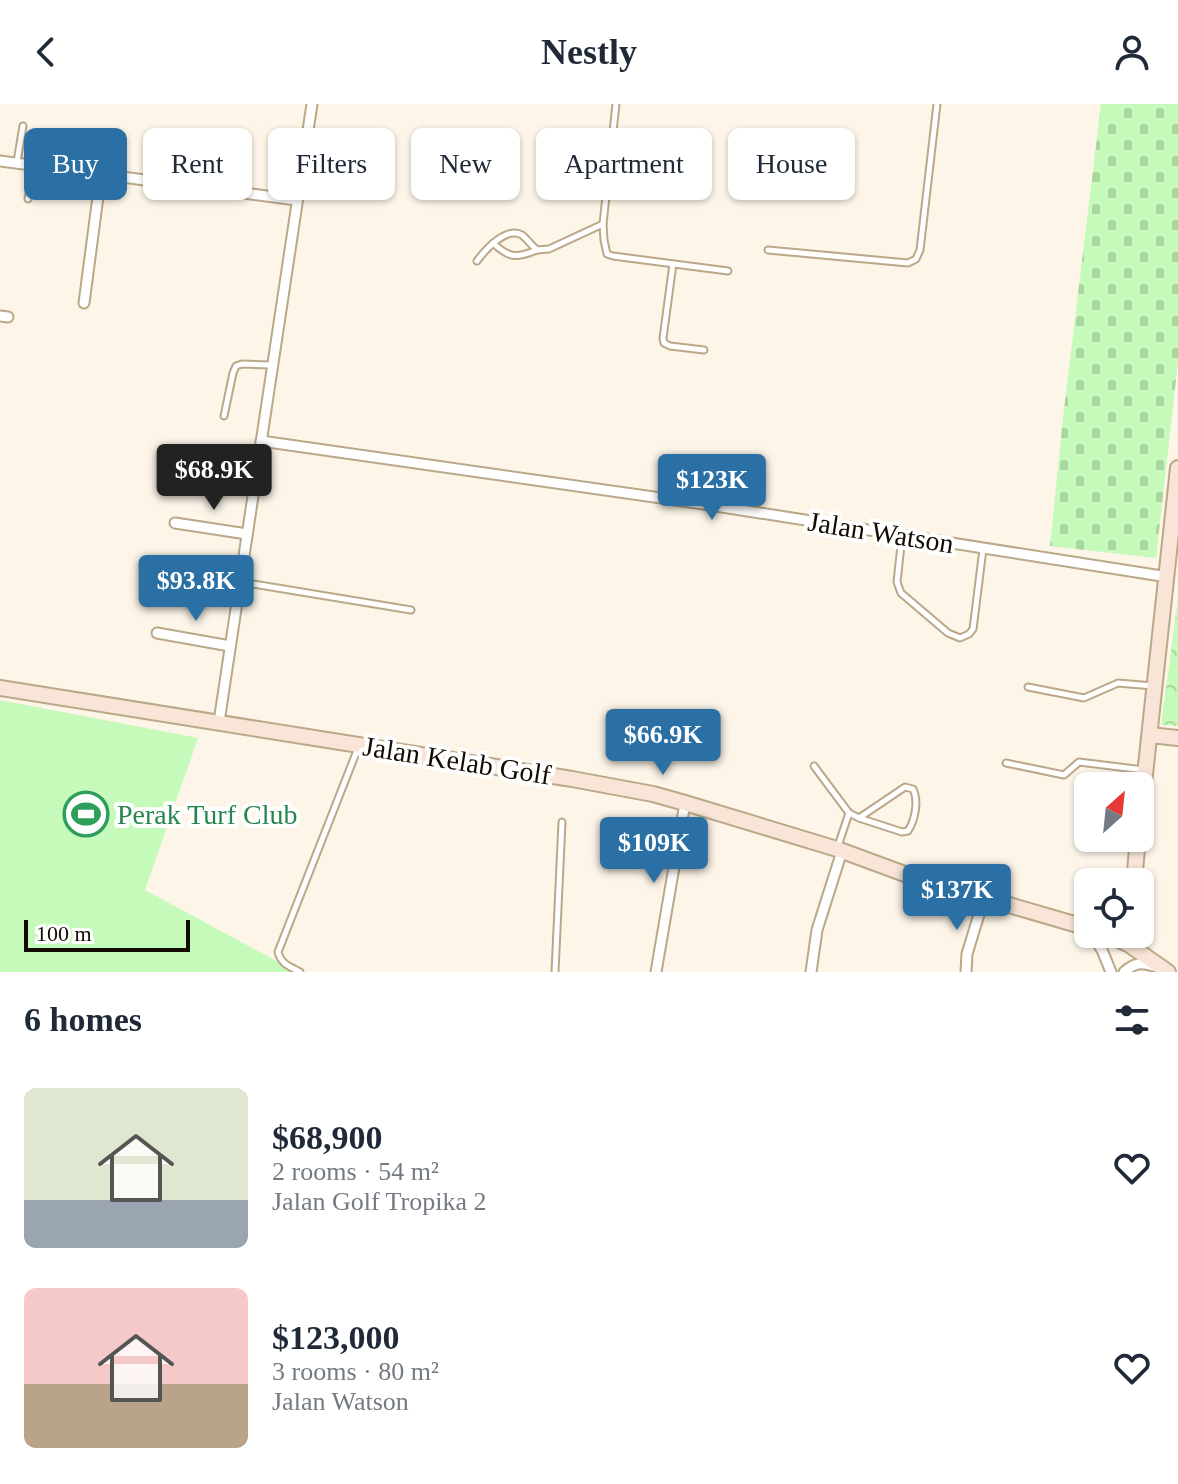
<!DOCTYPE html>
<meta charset="utf-8">
<style>
body{margin:0;font-family:"Times New Roman",serif;background:#f6f6f7;color:#1f2937;height:100vh;display:flex;flex-direction:column;font-size:30px;white-space:nowrap}
*{box-sizing:border-box;margin:0}
p{font-size:26px;color:#747a83}
.icon{flex:none;width:44px;height:44px;fill:none;stroke:currentColor;stroke-width:2;stroke-linecap:round;stroke-linejoin:round}
.map{position:relative;height:868px;overflow:hidden}
.details{display:flex;flex-direction:column;background:#fff;flex:1}
.details>*{flex:none}
.banner{position:absolute;left:24px;top:24px;width:1130px;height:72px;display:flex;gap:16px}
.needle{width:52px;rotate:27deg}
.fabs{position:absolute;left:1074px;top:668px;display:grid;gap:16px}
.fabs a{display:grid;place-items:center;width:80px;height:80px;border-radius:12px;background:#fff;box-shadow:0 2px 6px #0004;font-size:40px}
.scale{position:absolute;left:24px;bottom:20px;width:166px;box-sizing:border-box;padding-left:8px;border:4px solid #120c02;border-top:0;font-size:22px;line-height:28px;white-space:nowrap;color:#120c02;-webkit-text-stroke:6px #fff;paint-order:stroke}
.price{position:absolute;translate:-50% -68px;padding:0 18px;border-radius:8px;background:#2b70a5;color:#fff;font-size:26px;line-height:52px;filter:drop-shadow(0 2px 4px #0008)}
.price::after{content:'';position:absolute;left:50%;top:48px;width:24px;height:18px;margin-left:-12px;background:inherit;clip-path:polygon(0 0,100% 0,50% 100%)}
.price.on{background:#222;color:#fff}
ul{padding:0;list-style:none}
li{display:flex;align-items:center;gap:24px;height:200px;padding:0 24px}
li span{display:grid;place-items:center;flex:none;width:224px;height:160px;border-radius:12px;color:#555}
li>.icon{margin-inline-start:auto}
span .icon{width:96px;height:96px;fill:#fffc;stroke-width:1}
li b{font-size:34px}
h2{display:flex;justify-content:space-between;align-items:center;height:96px;padding:0 24px;font-size:34px}
.pill{padding:0 28px;border-radius:12px;background:#fff;box-shadow:0 2px 6px #0004;font-size:28px;line-height:72px}
.pill.on{background:#2b70a5;color:#fff}
header{display:flex;justify-content:space-between;align-items:center;height:104px;padding:0 24px;background:#fff;font-size:36px;font-weight:600}
.map>svg:first-child{display:block}
</style>
<header><svg class="icon" aria-label="back" viewBox="0 0 24 24"><path d="M15 5l-7 7 7 7"/></svg>Nestly<svg class="icon" aria-label="person" viewBox="0 0 24 24"><circle cx="12" cy="8" r="4"/><path d="M4 21q1-7 8-7t8 7"/></svg></header>
<div class="map">
<svg width="1178" height="868" viewBox="0 0 1178 868">
<defs>
<pattern id="cemetery-stones" width="16" height="16" patternUnits="userSpaceOnUse" patternTransform="scale(2)"><rect width="16" height="16" fill="#c6faba"/><path d="M2 7V4a2 2 0 0 1 4 0v3zM10 15v-3a2 2 0 0 1 4 0v3z" fill="#a9d59e"/></pattern>
<pattern id="park-crowns" width="20" height="18" patternUnits="userSpaceOnUse" patternTransform="scale(2)"><rect width="20" height="18" fill="#c6faba"/><path d="M2 6a3 3 0 1 1 6 0M12 15a3 3 0 1 1 6 0" fill="none" stroke="#a9d59e"/></pattern>
</defs>
<rect width="100%" height="100%" fill="#fdf5e8"/>
<polygon fill="url(#cemetery-stones)" points="1101,0 1178,0 1178,258 1156,454 1050,442 1063,314"/>
<polygon fill="url(#park-crowns)" points="1178,495 1178,622 1161,621"/>
<polygon fill="#c6faba" points="0,596 198,634 145,786 297,868 0,868"/>
<g fill="none" stroke-linecap="round" stroke-linejoin="round">
<g stroke="#baa888" stroke-width="9">
<g id="lane">
<polyline points="616,0 603,120 604,136 607,150 613,152 728,167"/>
<polyline points="17,58 23,22"/>
<polyline points="28,95 34,63"/>
<path d="M493,139C510,155 517,154 537,146"/>
<polyline points="768,146 908,159 916,155 920,146 937,0"/>
<path d="M477,157C485,146 506,122 522,131C527,135 532,142 537,146L549,145L603,120"/>
<polyline points="673,160 663,234 664,239 670,242 704,246"/>
<polyline points="224,312 233,269 236,262 242,260 271,261"/>
<polyline points="902,432 897,478 901,489 948,529 960,534 969,530 973,525 983,445"/>
<polyline points="241,478 411,506"/>
<polyline points="1028,583 1084,594 1118,579 1153,582"/>
<polyline points="1006,659 1064,671 1079,658 1144,666"/>
<polyline points="814,662 849,709 837,745"/>
<path d="M849,709L859,714L905,683L913,685C919,697 915,716 908,727L902,728L859,714"/>
<path d="M300,868C289,862 281,860 278,848L358,644"/>
<polyline points="555,868 562,718"/>
</g>
</g>
<g stroke="#baa888" stroke-width="13">
<g id="street">
<polyline points="0,57 297,96"/>
<polyline points="84,199 101,70"/>
<polyline points="0,212 8,213"/>
<polyline points="261,337 703,400 1168,473"/>
<polyline points="175,419 247,430"/>
<polyline points="157,529 230,542"/>
<polyline points="219,618 312,0"/>
<polyline points="1091,830 1102,846 1111,868"/>
<polyline points="656,868 685,699"/>
<polyline points="811,868 817,826 842,747"/>
<polyline points="966,868 967,850 984,794"/>
<path d="M1124,868C1134,859 1141,858 1153,862"/>
</g>
</g>
<g stroke="#baa888" stroke-width="18">
<g id="secondary">
<polyline points="0,584 572,675 653,690 685,699 837,745 913,773 1088,824"/>
<polyline points="1150,631 1178,634"/>
<polyline points="1140,717 1178,364"/>
<polyline points="1134,778 1138,734"/>
<polyline points="1105,830 1128,840 1168,868"/>
</g>
</g>
<use href="#lane" stroke="#fff" stroke-width="5"/>
<use href="#street" stroke="#fff" stroke-width="9"/>
<use href="#secondary" stroke="#f8e5d7" stroke-width="14"/>
</g>
<defs>
<g id="stadium-ring" transform="scale(2.3)"><circle r="9.5" fill="#fff" stroke="#2e9e5b" stroke-width="1.5"/><path d="M0-5a6.5 5 0 1 0 0 10a6.5 5 0 1 0 0-10ZM-3.5-1.8h7v3.6h-7Z" fill="#2e9e5b"/></g>
</defs>
<g fill-rule="evenodd">
<use href="#stadium-ring" x="86" y="710"/>
</g>
<g text-anchor="middle" stroke-width="8" stroke-linejoin="round" paint-order="stroke">
<g font-size="28" fill="#120c02" stroke="#fff">
<text transform="translate(881 428) rotate(9)" y="10">Jalan Watson</text>
<text transform="translate(457 656) rotate(9)" y="10">Jalan Kelab Golf</text>
</g>
<g font-size="28" fill="#27864d" stroke="#fff" text-anchor="start">
<text x="117" y="720">Perak Turf Club</text>
</g>
</g>
</svg>
<div class="fabs">
<a><svg class="needle" viewBox="-14 -14 28 28"><path d="M0-13l5 13h-10z" fill="#e53935"/><path d="M0 13l5-13h-10z" fill="#747a83"/></svg></a>
<a><svg class="icon" aria-label="locate" viewBox="0 0 24 24"><circle cx="12" cy="12" r="6"/><path d="M12 2v4M12 18v4M2 12h4M18 12h4"/></svg></a>
</div>
<div class="scale">100 m</div>
<b class="price on" style="left:214px;top:408px">$68.9K</b>
<b class="price" style="left:712px;top:418px">$123K</b>
<b class="price" style="left:196px;top:519px">$93.8K</b>
<b class="price" style="left:663px;top:673px">$66.9K</b>
<b class="price" style="left:654px;top:781px">$109K</b>
<b class="price" style="left:957px;top:828px">$137K</b>
<div class="banner">
<a class="pill on">Buy</a>
<a class="pill">Rent</a>
<a class="pill">Filters</a>
<a class="pill">New</a>
<a class="pill">Apartment</a>
<a class="pill">House</a>
</div>
</div>
<section class="details">
<h2>6 homes<svg class="icon" aria-label="filters" viewBox="0 0 24 24"><path d="M4 7h16M4 17h16"/><circle cx="9" cy="7" r="2"/><circle cx="15" cy="17" r="2"/></svg></h2>
<ul>
<li><span style="background:linear-gradient(#dfe7d0 70%,#9aa5b1 0)"><svg class="icon" aria-label="home" viewBox="0 0 24 24"><path d="M3 11l9-7 9 7M6 9v11h12V9"/></svg></span><div><b>$68,900</b><p>2 rooms · 54 m²</p><p>Jalan Golf Tropika 2</p></div><svg class="icon" aria-label="heart" viewBox="0 0 24 24"><path d="M12 20l-8-8c-3-5 5-10 8-4 3-6 11-1 8 4z"/></svg></li>
<li><span style="background:linear-gradient(#f6c9c9 60%,#b9a48a 0)"><svg class="icon" aria-label="home" viewBox="0 0 24 24"><path d="M3 11l9-7 9 7M6 9v11h12V9"/></svg></span><div><b>$123,000</b><p>3 rooms · 80 m²</p><p>Jalan Watson</p></div><svg class="icon" aria-label="heart" viewBox="0 0 24 24"><path d="M12 20l-8-8c-3-5 5-10 8-4 3-6 11-1 8 4z"/></svg></li>
</ul>
</section>
